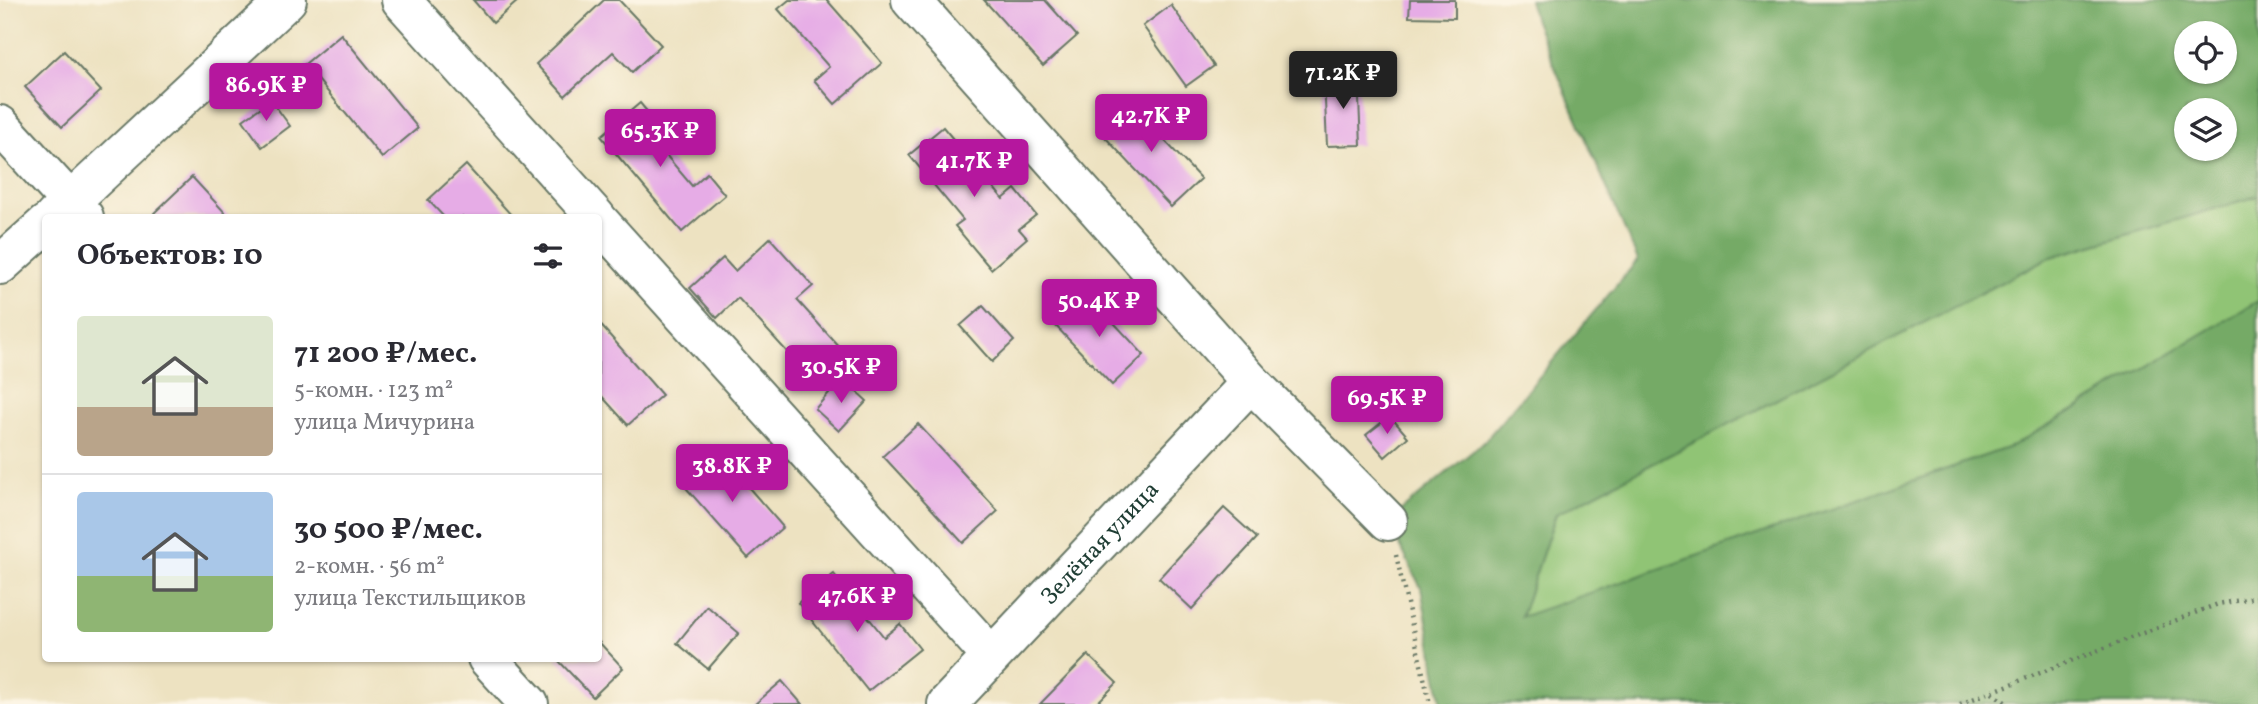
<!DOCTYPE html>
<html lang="ru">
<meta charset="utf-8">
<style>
body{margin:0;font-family:Vollkorn,serif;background:#f2f2f3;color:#2b2b33;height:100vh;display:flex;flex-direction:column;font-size:26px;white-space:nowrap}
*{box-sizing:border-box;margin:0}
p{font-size:23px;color:#7c7c81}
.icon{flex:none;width:38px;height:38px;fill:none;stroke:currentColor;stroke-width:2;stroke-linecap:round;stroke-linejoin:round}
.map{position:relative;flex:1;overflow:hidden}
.panel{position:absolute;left:42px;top:214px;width:560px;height:448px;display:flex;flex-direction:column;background:#fff;border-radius:7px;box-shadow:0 2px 5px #0004}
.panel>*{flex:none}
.controls{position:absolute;left:2174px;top:21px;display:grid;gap:14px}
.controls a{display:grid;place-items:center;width:63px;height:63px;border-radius:50%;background:#fff;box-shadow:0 2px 5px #0004;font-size:35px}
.price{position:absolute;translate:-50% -60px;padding:0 16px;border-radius:7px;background:#b5179e;color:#fff;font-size:23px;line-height:46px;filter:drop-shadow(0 2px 4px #0008)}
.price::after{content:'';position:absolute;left:50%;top:42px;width:21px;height:16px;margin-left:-10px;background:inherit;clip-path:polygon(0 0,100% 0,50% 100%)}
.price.current{background:#222;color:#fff}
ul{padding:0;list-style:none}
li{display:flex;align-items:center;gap:21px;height:175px;padding:0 35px}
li+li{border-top:2px solid #e1e1e2}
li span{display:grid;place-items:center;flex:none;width:196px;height:140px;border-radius:7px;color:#555}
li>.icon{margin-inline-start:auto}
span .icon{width:84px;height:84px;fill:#fffc;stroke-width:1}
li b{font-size:30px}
h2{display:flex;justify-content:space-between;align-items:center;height:84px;padding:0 35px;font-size:30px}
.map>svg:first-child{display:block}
</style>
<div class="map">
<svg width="2258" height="704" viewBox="0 0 2258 704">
<rect width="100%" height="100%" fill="#fcf5e5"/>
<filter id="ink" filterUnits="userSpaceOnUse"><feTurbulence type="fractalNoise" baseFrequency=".0143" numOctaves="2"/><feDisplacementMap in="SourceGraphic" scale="14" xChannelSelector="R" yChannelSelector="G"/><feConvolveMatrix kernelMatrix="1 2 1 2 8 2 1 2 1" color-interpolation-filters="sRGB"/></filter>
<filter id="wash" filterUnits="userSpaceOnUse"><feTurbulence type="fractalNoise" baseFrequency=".00686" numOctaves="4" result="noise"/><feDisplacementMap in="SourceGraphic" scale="28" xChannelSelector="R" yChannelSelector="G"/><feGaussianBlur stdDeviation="1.57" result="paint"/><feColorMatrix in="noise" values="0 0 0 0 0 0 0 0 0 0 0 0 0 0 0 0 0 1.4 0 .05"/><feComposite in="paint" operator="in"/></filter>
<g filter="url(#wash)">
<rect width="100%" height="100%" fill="#ede2c1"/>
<polygon fill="#90c475" stroke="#588054" stroke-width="2" points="2258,196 2258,301 2013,446 1521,618 1556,514 2048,258"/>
<path fill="#74aa66" stroke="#4a744d" stroke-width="2" fill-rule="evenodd" d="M1529,0H2258V196L2048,258L1556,514L1521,617L2013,446L2258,301V704H1442L1421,588L1388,521L1484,442L1638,260L1535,21ZM2186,33H2224V72H2186ZM2186,110H2224V149H2186Z"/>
<g id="blocks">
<g fill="#e6ace6">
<polygon points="473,0 519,0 493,23"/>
<polygon points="604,0 619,0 661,45 632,72 613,52 565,96 536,64"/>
<polygon points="789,0 827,0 882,63 835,104 814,80 829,67 778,9"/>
<polygon points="984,0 1045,0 1077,36 1043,66"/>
<polygon points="1410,0 1455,0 1455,18 1409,17"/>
<polygon points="1171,5 1214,66 1186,86 1143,26"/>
<polygon points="341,34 418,128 382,158 305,64"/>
<polygon points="64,51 101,91 62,127 25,87"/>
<polygon points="1358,76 1361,145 1327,146 1324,78"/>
<polygon points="1141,98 1157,115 1149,124 1201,179 1171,207 1103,135"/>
<polygon points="271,100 290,126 262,147 243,120"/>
<polygon points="640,103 665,133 655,142 692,186 707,173 725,195 682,232 601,136"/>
<polygon points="943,127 1003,199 1015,189 1036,215 1019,229 1027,238 991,269 955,226 963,220 909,155"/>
<polygon points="466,165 513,217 444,217 428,200"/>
<polygon points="192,177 229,217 157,217 154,213"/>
<polygon points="770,238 813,286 797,300 841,349 810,377 738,298 717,318 690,288 723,258 735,271"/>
<polygon points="1086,293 1144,355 1112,385 1053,323"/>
<polygon points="983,306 1014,341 992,362 960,326"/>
<polygon points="598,322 662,395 628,425 598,392"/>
<polygon points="842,378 867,401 839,431 815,409"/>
<polygon points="1390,416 1408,437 1385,457 1366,435"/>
<polygon points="918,424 998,511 963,543 883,456"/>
<polygon points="716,450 783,527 748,558 680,481"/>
<polygon points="1224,508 1257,538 1192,609 1159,578"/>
<polygon points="834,574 884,637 900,624 920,649 868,691 798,603"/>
<polygon points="707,606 739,633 708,669 677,643"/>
<polygon points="598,641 623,668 593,697 556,658 598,658"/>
<polygon points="1088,655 1117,683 1096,704 1040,704"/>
<polygon points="782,681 802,704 755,704"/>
</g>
</g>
</g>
<g filter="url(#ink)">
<use href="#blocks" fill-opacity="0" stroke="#677765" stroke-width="2"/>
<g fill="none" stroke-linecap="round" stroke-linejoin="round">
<g stroke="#677765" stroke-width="42">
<g id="minor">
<polyline points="401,0 596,217"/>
<polyline points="911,0 1251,382 1388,521"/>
<polyline points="0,125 84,217"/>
<polyline points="54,217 287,0"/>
<polyline points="598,220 991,656"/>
<polyline points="0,265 46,224"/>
<polyline points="487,658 529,704"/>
<path id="s1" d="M947,704L1251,382"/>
</g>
</g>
<g stroke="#677765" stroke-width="4.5" stroke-dasharray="2 5" stroke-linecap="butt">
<polyline points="1396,555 1430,704"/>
<polyline points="1992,693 2008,704"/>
<polyline points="1960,704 2218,604 2258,597"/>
</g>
<use href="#minor" stroke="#fff" stroke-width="38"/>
</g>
</g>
<g text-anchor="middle" stroke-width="7" stroke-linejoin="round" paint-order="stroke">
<g font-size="24" fill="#1f3d34" stroke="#fcf5e5">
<text dy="8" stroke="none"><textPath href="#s1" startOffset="222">Зелёная улица</textPath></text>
</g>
</g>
</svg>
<div class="controls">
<a><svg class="icon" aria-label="locate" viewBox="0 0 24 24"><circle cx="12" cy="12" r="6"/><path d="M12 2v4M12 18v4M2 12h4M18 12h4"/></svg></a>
<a><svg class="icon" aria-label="layers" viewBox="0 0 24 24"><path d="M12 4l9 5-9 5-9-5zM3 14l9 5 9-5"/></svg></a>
</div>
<b class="price current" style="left:1343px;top:111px">71.2K ₽</b>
<b class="price" style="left:266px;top:123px">86.9K ₽</b>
<b class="price" style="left:1151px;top:154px">42.7K ₽</b>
<b class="price" style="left:660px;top:169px">65.3K ₽</b>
<b class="price" style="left:974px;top:199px">41.7K ₽</b>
<b class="price" style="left:1099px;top:339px">50.4K ₽</b>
<b class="price" style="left:841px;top:405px">30.5K ₽</b>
<b class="price" style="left:1387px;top:436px">69.5K ₽</b>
<b class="price" style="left:732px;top:504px">38.8K ₽</b>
<b class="price" style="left:857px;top:634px">47.6K ₽</b>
<section class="panel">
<h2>Объектов: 10<svg class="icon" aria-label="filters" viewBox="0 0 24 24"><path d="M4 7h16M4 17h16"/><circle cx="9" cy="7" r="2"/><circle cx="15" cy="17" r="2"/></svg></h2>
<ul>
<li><span style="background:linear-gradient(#dfe7d0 65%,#b9a48a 0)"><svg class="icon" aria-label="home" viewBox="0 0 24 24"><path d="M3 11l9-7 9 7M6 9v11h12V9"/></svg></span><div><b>71 200 ₽/мес.</b><p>5-комн. · 123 m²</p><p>улица Мичурина</p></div></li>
<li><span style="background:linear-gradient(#a9c7e8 60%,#8fb573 0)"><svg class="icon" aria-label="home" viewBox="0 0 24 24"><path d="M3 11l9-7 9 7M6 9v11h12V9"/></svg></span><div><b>30 500 ₽/мес.</b><p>2-комн. · 56 m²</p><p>улица Текстильщиков</p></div></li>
</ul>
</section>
</div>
